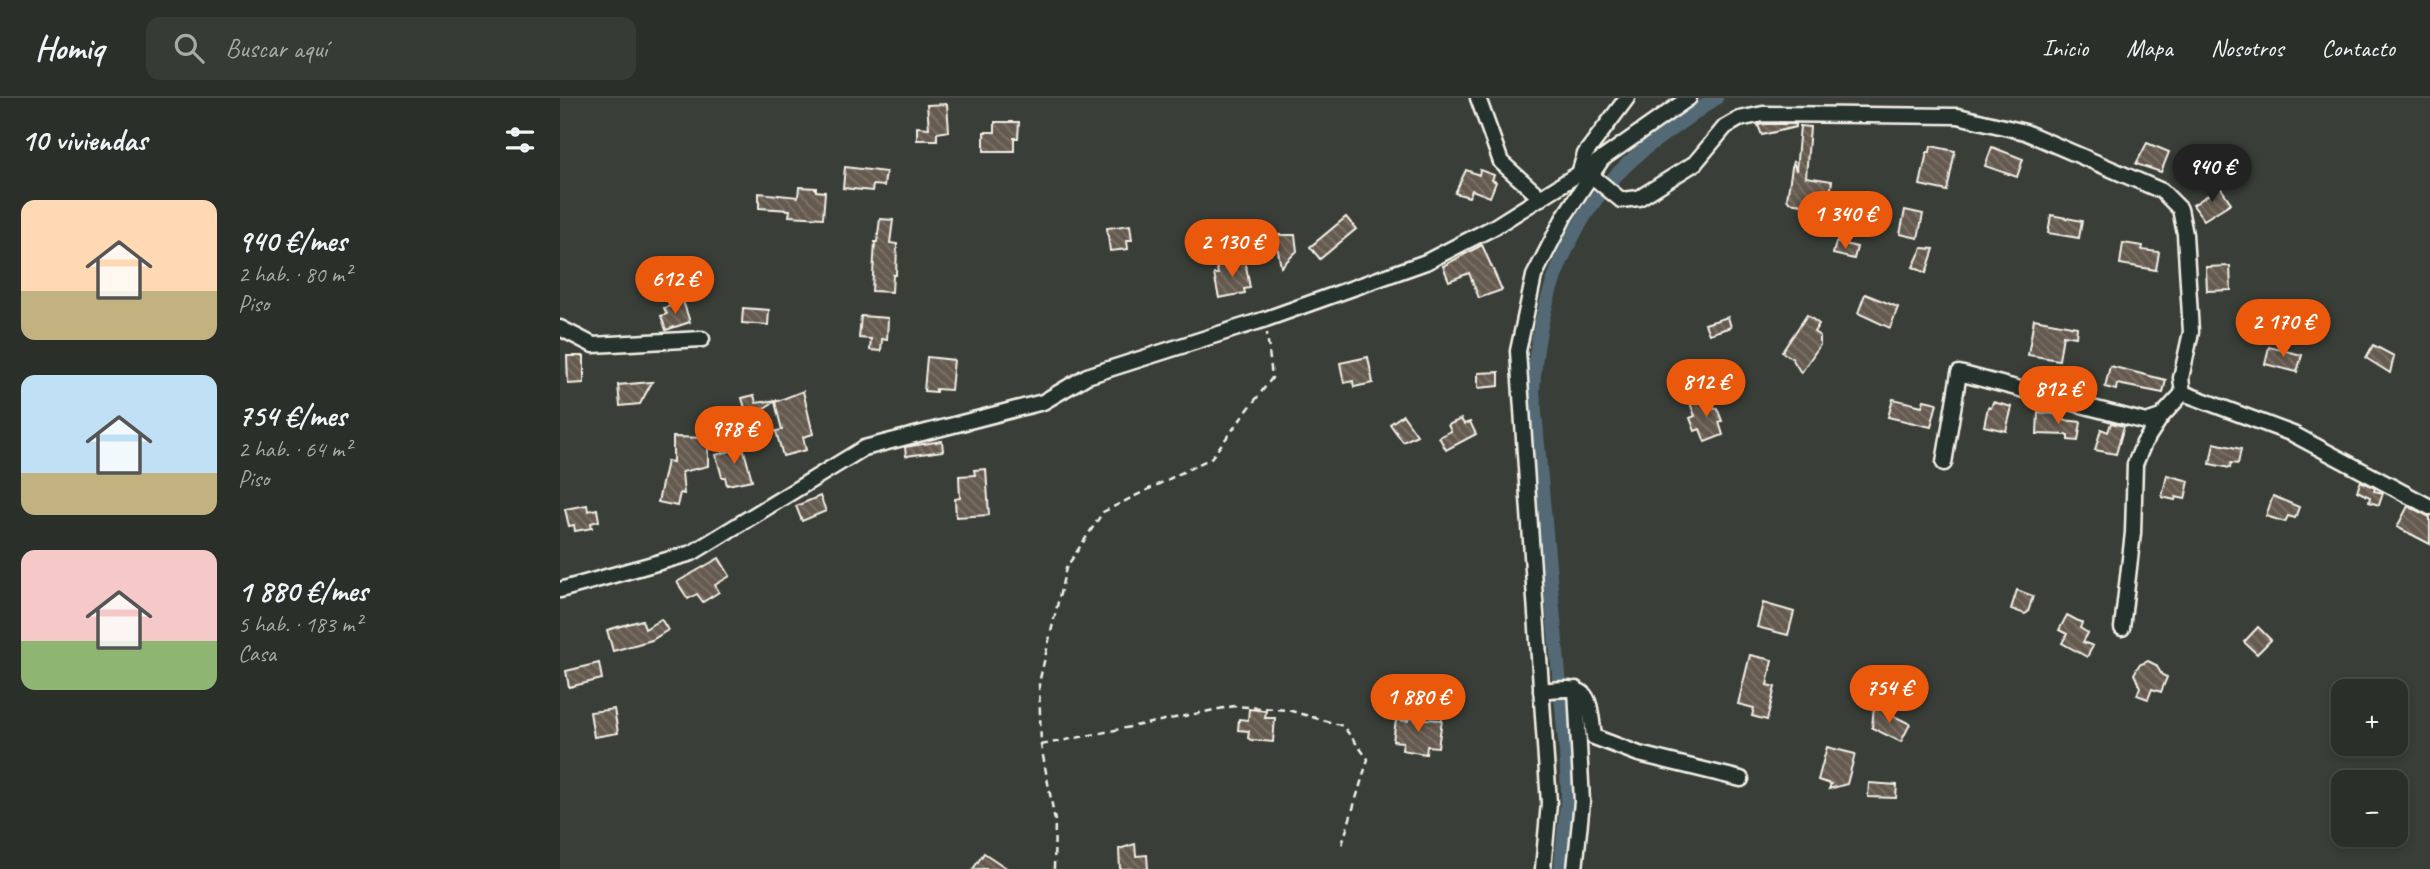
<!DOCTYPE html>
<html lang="es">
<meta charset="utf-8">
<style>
body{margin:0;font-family:Caveat,sans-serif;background:#373b36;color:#f1f3f6;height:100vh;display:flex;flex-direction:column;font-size:26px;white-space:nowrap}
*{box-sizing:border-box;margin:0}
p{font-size:23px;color:#a6a9a8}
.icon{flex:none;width:38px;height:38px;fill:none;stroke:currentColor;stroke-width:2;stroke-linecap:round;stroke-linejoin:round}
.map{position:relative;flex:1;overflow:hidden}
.side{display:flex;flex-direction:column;background:#2b2f2a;width:560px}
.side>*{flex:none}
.tools{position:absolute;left:1771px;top:581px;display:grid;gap:14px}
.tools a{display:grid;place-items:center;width:77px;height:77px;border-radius:14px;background:#2b2f2a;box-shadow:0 4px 10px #0003,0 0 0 2px #474a47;font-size:35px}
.price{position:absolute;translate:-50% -60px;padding:0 16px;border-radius:24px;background:#ea580c;color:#fff;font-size:23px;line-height:46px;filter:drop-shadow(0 2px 4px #0008)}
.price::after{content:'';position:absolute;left:50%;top:42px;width:21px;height:16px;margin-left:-10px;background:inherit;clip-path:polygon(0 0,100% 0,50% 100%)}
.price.current{background:#222;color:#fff}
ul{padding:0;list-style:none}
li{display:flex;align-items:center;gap:21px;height:175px;padding:0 21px}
li span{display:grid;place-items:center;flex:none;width:196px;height:140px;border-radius:14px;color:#555}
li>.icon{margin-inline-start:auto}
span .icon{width:84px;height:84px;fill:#fffc;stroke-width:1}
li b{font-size:30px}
h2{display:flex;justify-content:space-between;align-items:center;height:84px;padding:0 21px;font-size:30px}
header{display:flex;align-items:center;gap:42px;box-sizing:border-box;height:98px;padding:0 35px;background:#2b2f2a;border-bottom:2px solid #474a47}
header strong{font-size:33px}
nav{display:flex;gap:38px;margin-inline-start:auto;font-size:24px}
.search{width:490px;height:63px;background:#373b36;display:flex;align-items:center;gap:18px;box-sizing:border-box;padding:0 24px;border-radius:14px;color:#a6a9a8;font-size:26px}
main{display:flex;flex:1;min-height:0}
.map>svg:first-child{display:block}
</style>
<header>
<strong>Homiq</strong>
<div class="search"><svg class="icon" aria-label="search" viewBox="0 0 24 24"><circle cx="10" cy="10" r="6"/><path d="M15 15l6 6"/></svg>Buscar aquí</div>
<nav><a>Inicio</a><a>Mapa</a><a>Nosotros</a><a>Contacto</a></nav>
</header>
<main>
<section class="side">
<h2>10 viviendas<svg class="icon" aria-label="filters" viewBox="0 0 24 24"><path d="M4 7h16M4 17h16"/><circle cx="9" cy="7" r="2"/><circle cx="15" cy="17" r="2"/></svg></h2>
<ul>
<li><span style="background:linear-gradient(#ffd9b3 65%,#c2b280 0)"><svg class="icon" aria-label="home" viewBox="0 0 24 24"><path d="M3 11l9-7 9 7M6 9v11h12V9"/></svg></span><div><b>940 €/mes</b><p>2 hab. · 80 m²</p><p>Piso</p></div></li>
<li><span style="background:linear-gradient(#bfe0f5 70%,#c2b280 0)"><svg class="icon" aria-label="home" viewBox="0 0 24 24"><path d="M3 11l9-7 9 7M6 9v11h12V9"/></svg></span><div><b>754 €/mes</b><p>2 hab. · 64 m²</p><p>Piso</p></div></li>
<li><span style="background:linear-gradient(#f6c9c9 65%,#8fb573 0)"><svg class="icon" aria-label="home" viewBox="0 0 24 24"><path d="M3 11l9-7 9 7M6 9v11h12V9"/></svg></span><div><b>1 880 €/mes</b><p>5 hab. · 183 m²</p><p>Casa</p></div></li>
</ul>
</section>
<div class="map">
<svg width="1870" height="771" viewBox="0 0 1870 771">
<defs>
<pattern id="building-back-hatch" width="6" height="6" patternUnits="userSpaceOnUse" patternTransform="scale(1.75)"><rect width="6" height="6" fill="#655a50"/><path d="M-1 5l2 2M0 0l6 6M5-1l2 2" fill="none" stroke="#7c7269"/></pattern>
</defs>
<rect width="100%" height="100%" fill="#393f38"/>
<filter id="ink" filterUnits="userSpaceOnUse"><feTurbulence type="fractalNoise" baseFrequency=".0143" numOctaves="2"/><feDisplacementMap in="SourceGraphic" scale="14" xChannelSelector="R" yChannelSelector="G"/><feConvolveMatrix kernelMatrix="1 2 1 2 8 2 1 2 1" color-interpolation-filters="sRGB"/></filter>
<g filter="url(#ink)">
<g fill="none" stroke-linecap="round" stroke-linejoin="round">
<path stroke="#526a76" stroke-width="14" d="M1001,771L1008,694L1006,653L973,293C977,202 1010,112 1082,53C1106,34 1132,17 1156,0"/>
</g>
<g fill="url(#building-back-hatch)" stroke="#f4f1e8" stroke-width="2">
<polygon points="387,6 389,33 377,35 377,42 357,42 357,29 369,30 367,7"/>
<polygon points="435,24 459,24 458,40 454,40 454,53 424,53 424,34 435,34"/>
<polygon points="1206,26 1236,26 1236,29 1202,37 1198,27"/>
<polygon points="1240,28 1250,29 1246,79 1272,83 1268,110 1229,104 1227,101 1233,63 1236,73"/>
<polygon points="1587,45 1609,54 1601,74 1576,66"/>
<polygon points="1371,48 1395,53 1387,93 1360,87 1367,54 1370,54"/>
<polygon points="1432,49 1463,61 1457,79 1425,68"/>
<polygon points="285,69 326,74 324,88 313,87 312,93 283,90"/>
<polygon points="906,72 919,77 920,72 934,77 932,82 936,84 930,99 912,92 909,99 895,95"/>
<polygon points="239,89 256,90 256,93 265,94 263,120 229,118 230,112 199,110 199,95 238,99"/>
<polygon points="1660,89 1671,105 1644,122 1633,107"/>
<polygon points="1345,112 1363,116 1358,140 1340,136"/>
<polygon points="1491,117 1522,123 1519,140 1488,135"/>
<polygon points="786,119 796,131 760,161 750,149"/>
<polygon points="320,121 333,122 330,145 337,146 336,177 333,177 332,194 312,193 315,144 317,144"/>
<polygon points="570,127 572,142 567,142 568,151 550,153 547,130"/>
<polygon points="715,137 735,137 737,153 721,169"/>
<polygon points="1276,144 1297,149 1294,161 1273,156"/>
<polygon points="1563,145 1583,148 1582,152 1599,154 1596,172 1560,166"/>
<polygon points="922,147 942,192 919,200 909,175 889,183 883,168"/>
<polygon points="1362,150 1374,151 1366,175 1353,169"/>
<polygon points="685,162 690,190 684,191 685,195 659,200 654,176 658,176 656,167"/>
<polygon points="1670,168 1671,192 1647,193 1646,169"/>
<polygon points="1305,196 1338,209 1330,230 1298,215"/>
<polygon points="123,203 130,224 106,232 101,218 107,216 104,210"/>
<polygon points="183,210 209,212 208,227 182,225"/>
<polygon points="1247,217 1259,226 1254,234 1260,238 1260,247 1241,275 1232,260 1222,254"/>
<polygon points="301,218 328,220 327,242 322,241 321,253 310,252 311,241 299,240"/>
<polygon points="1168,219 1171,229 1149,236 1145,226"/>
<polygon points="1474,221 1517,229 1516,239 1503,237 1499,262 1468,257"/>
<polygon points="1813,247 1834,258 1830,275 1806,260"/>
<polygon points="1709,249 1742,257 1737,274 1705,266"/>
<polygon points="7,258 24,258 24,285 8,286"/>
<polygon points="367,259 394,262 391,292 376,291 376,294 364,293"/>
<polygon points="808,259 813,285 794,289 793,283 784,285 780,265"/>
<polygon points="1550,268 1606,282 1603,295 1557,286 1556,292 1545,289"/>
<polygon points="939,274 939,288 918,290 918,275"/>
<polygon points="92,284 80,306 60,308 58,287"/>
<polygon points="243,293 253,336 243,339 246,352 223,358 216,333 222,332 215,304"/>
<polygon points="194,297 196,305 217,302 188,320 182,300"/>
<polygon points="1149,299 1154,311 1157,310 1162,323 1159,324 1163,337 1145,344 1140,331 1135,333 1130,320 1135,318 1130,305"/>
<polygon points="1333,301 1362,308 1364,302 1377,305 1371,329 1328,319"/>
<polygon points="1433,304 1452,309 1446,333 1424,328 1428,309 1431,310"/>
<polygon points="1478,315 1503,316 1503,322 1521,324 1518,343 1508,342 1508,337 1477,336"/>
<polygon points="843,317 857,337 843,344 830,326"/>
<polygon points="901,321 904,326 910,324 916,336 886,352 879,339 891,333 888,327"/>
<polygon points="1551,325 1564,328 1556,356 1535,352 1541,331 1548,334"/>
<polygon points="113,339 148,340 148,368 122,374 124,396 120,395 117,408 98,404 107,363 113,364"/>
<polygon points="382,343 383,353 346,358 345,349"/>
<polygon points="1654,345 1681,351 1678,366 1671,365 1670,370 1650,366"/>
<polygon points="183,349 192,382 167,387 165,379 162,379 156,357"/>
<polygon points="426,371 429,417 396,419 395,401 400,400 399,378 415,377 414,372"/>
<polygon points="1607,377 1629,383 1625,401 1616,399 1615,402 1602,399"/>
<polygon points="1801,383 1815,390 1814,393 1823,395 1819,407 1809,404 1810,399 1797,393"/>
<polygon points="260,398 266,413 242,423 236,408"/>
<polygon points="1713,398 1739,409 1735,420 1728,418 1725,424 1706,418"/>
<polygon points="27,407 28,413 37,411 39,423 31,425 32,430 15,433 14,427 9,428 5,411"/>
<polygon points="1848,408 1870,419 1870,446 1837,429"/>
<polygon points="159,460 170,478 155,487 159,494 143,504 137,496 128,501 117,484"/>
<polygon points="1457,492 1473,498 1468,514 1465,516 1451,511"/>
<polygon points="1203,505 1234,514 1228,537 1197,529"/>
<polygon points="1507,517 1522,525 1520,530 1528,535 1523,544 1533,548 1527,559 1502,545 1507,536 1499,532"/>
<polygon points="101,521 108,532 92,542 53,553 47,532 82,522 85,531"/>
<polygon points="1698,529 1711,542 1697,556 1684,544"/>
<polygon points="1190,557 1212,562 1207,587 1215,589 1207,622 1192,618 1194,610 1178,606"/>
<polygon points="1588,563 1596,567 1602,577 1607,579 1601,594 1592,591 1588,601 1577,597 1580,589 1574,576 1579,567"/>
<polygon points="39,565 42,581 9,589 6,573"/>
<polygon points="1314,608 1350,626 1341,644 1312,630"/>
<polygon points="54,611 58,635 34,639 30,614"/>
<polygon points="689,611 706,613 705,620 715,620 713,644 691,642 688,640 689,633 678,632 679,621 688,622"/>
<polygon points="848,620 882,622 878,649 867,648 866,656 842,652 843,644 833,643 836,622 848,623"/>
<polygon points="1267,649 1295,656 1287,686 1269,691 1271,686 1258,682"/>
<polygon points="1309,685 1337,687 1336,700 1308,699"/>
<polygon points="575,746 576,758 587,757 588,771 560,771 559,751"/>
<polygon points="424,755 448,771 413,771"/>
</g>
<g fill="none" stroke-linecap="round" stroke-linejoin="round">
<g stroke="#f4f1e8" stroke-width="19">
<g id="street">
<polyline points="918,0 941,64 981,100"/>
<polyline points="1019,76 1025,56 1067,0"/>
<polyline points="1032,78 1061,102 1079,100 1135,65 1165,29 1179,21 1203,16 1398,18 1465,34 1602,93 1620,111 1625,136 1631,234 1621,280 1623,295 1733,336 1870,409"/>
<polyline points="0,230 33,247 142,241"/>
<polyline points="1384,365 1399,275 1586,324 1601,319 1623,295"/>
<polyline points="0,492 132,455 304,350 483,304 527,278 706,221 866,164 934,129 1042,61"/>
<polyline points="1562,530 1573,435 1575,366 1584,345 1601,319"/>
<path d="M981,593C1030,587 1028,592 1034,639L1079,656L1181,681"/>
<polyline points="983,771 989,705 958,253 974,178 1005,117 1042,61 1129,0"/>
<polyline points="1015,771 1022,704 1016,591"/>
</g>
</g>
<g stroke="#f4f1e8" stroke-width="2.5" stroke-dasharray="7 5" stroke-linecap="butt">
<polyline points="481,647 674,608 728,612 783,628 808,661 782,747"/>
<polyline points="494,771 495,723 481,647 479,585 506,470 543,414 651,360 712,280 707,235"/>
</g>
<use href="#street" stroke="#26332d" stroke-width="14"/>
</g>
</g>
</svg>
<div class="tools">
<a>+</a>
<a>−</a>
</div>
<b class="price current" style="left:1652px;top:106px">940 €</b>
<b class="price" style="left:1285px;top:153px">1 340 €</b>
<b class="price" style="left:672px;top:181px">2 130 €</b>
<b class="price" style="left:115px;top:218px">612 €</b>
<b class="price" style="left:1723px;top:261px">2 170 €</b>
<b class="price" style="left:1146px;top:321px">812 €</b>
<b class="price" style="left:1498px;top:328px">812 €</b>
<b class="price" style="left:174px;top:368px">978 €</b>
<b class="price" style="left:1329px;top:627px">754 €</b>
<b class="price" style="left:858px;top:636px">1 880 €</b>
</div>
</main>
